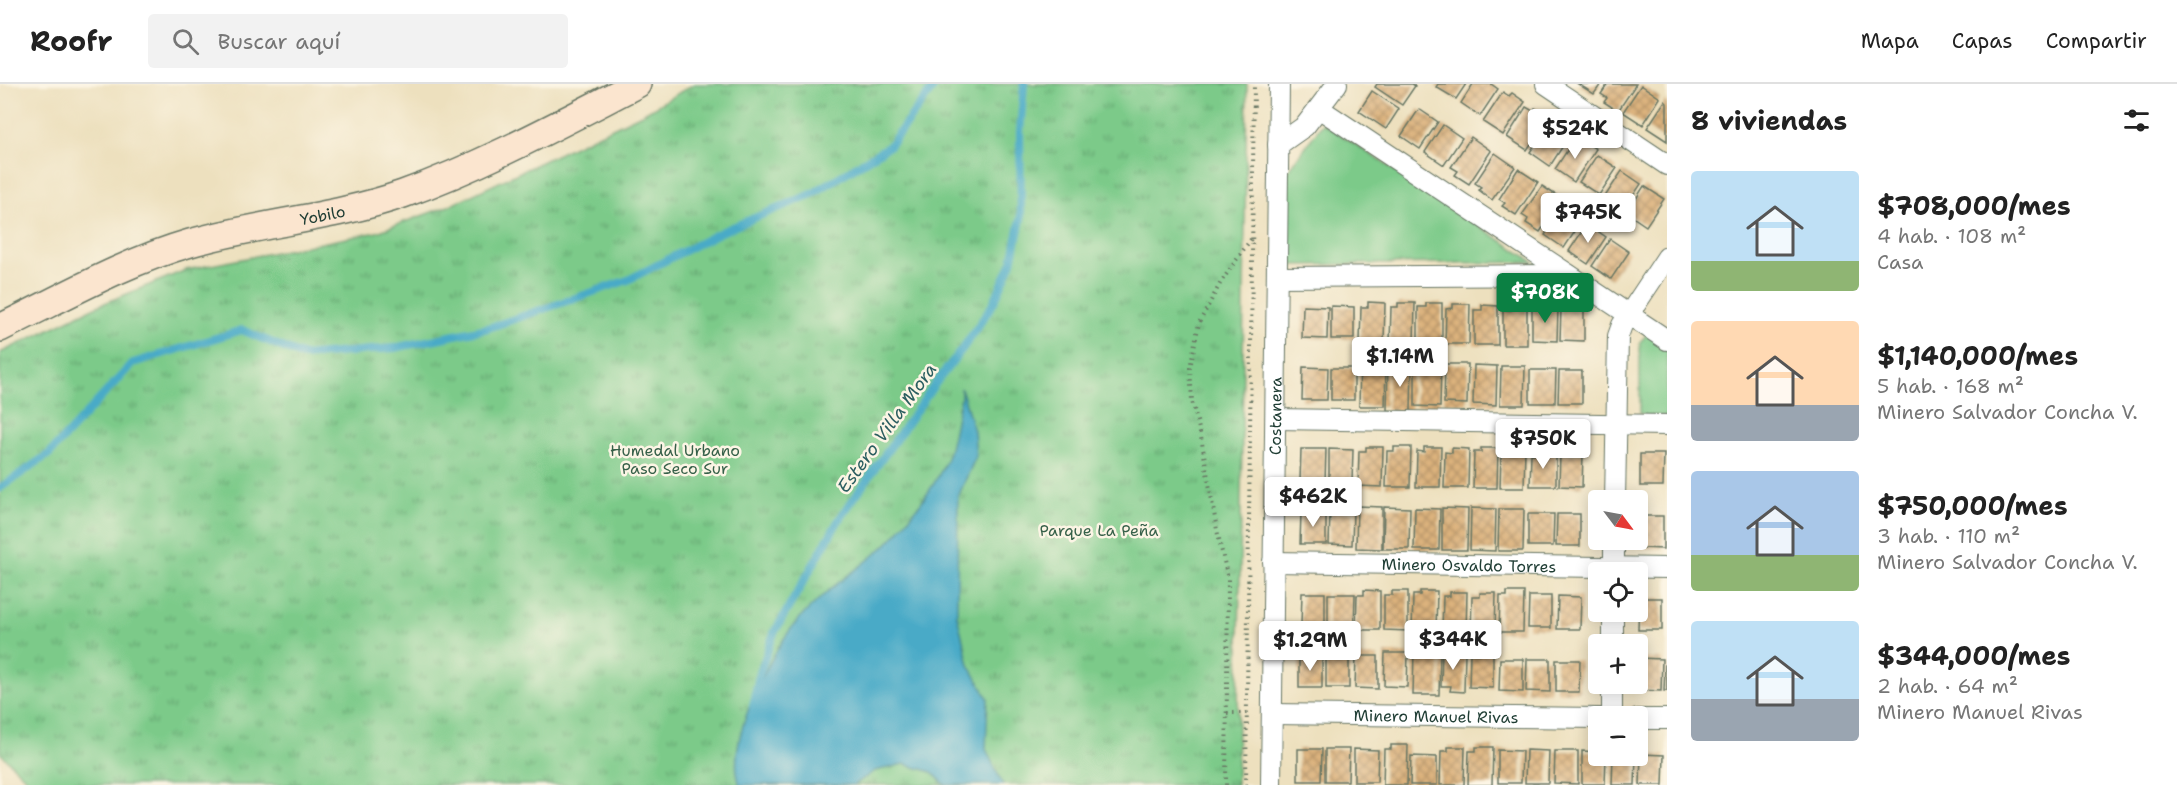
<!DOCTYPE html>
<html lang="es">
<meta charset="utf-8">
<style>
body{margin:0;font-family:"Shantell Sans",sans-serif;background:#f2f2f2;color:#222;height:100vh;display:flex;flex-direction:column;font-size:22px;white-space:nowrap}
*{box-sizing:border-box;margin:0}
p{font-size:20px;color:#767676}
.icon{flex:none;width:33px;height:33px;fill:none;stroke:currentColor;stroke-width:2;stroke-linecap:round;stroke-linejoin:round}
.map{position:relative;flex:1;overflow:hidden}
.drawer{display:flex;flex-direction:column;background:#fff;width:510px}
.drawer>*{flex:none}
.needle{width:39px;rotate:122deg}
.controls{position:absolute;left:1588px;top:406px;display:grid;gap:12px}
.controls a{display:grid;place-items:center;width:60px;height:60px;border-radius:6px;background:#fff;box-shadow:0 3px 15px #0003;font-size:30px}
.price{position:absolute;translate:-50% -51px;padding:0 14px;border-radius:6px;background:#fff;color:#222;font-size:20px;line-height:39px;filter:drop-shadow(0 2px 3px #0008)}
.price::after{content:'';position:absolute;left:50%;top:36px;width:18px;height:14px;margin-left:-9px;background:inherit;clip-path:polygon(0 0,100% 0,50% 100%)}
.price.current{background:#0b8043;color:#fff}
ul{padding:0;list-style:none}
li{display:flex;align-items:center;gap:18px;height:150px;padding:0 24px}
li span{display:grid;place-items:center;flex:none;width:168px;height:120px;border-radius:6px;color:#555}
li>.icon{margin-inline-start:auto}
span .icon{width:72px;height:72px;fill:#fffc;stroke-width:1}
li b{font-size:26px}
h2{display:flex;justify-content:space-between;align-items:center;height:72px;padding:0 24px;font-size:26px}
header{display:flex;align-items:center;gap:36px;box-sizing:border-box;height:84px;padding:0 30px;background:#fff;border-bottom:2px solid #e0e0e0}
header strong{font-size:28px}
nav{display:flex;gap:33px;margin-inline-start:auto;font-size:21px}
.search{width:420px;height:54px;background:#f2f2f2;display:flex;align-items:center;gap:15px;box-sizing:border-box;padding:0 21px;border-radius:6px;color:#767676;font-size:22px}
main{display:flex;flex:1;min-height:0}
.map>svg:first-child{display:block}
</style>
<header>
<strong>Roofr</strong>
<div class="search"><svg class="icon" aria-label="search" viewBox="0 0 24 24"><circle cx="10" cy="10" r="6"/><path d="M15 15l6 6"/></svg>Buscar aquí</div>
<nav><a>Mapa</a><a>Capas</a><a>Compartir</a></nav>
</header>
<main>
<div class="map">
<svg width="1667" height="701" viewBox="0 0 1667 701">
<defs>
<pattern id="park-tufts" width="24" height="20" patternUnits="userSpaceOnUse" patternTransform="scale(1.5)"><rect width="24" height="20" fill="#7cca89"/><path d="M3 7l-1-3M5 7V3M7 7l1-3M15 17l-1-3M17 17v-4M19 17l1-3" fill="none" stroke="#65a571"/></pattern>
<pattern id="building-cross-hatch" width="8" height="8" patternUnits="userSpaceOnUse" patternTransform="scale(1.5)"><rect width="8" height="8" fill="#dcb27d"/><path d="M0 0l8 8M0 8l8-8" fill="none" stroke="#b29267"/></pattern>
</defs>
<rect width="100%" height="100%" fill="#fcf5e5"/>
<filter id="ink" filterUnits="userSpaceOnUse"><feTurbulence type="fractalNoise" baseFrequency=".0167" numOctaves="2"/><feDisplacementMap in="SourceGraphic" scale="12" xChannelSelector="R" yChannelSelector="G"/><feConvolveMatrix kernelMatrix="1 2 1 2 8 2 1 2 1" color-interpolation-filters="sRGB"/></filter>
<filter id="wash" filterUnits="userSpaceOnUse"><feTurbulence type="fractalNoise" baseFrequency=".008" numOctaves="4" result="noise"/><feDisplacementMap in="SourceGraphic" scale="24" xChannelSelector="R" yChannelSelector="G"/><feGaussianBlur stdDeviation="1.35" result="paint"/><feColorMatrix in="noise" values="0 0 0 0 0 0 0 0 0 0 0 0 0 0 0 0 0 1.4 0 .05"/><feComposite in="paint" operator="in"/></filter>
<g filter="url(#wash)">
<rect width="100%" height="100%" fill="#ede0be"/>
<g fill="#7cca89" stroke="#4e845e" stroke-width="1.5">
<polygon points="1323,39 1534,178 1290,181 1286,89"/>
<polygon points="1649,248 1667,260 1667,332 1648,332 1640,329 1640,258"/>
</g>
<polygon fill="url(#park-tufts)" stroke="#4e845e" stroke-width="1.5" points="694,0 1247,0 1237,701 33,701 0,669 0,269 95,223 186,186 377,148 451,121 644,29"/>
<path fill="#48aac7" stroke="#34747e" stroke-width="1.5" d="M961,304L974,347L976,372L958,413L957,531L969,581L988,614L986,665L1003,701H945L932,688L904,680L875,687L854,701H740C724,661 768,573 794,541C803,530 815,519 826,509C850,488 878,472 899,447C915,427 934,403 945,379C953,362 956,332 961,313Z"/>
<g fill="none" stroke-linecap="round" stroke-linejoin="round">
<g stroke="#48aac7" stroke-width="8">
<polyline points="0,404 49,370 133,279 242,246 303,272 394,264 488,244 628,196 721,148 812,110 889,62 936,0"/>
<polyline points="753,622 759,591 774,549 840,434 935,300 963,264 993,220 1012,178 1021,135 1020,48 1024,0"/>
</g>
</g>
<g id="blocks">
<g fill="url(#building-cross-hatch)">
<polygon points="1377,0 1412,0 1415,2 1402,21 1375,3"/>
<polygon points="1438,0 1466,0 1456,15 1436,3"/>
<polygon points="1473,0 1491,0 1498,5 1480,32 1461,19"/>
<polygon points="1578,0 1601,0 1594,10"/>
<polygon points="1608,0 1636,0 1618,27 1604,18 1607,14 1601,10"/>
<polygon points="1641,1 1660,14 1643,41 1623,28"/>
<polygon points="1372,7 1399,25 1386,45 1359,27"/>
<polygon points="1503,8 1509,12 1512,9 1525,18 1503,51 1483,38"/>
<polygon points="1665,17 1667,19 1667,57 1647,44"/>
<polygon points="1526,23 1533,27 1535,24 1549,33 1527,66 1507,53"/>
<polygon points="1419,25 1438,38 1420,65 1401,52"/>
<polygon points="1550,39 1556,43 1558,40 1572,48 1550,82 1530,68"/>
<polygon points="1443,41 1462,54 1444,81 1425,68"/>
<polygon points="1471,53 1491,67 1469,100 1455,91 1458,87 1451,83"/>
<polygon points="1574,56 1580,60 1582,56 1596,65 1574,98 1555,85"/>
<polygon points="1495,69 1515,83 1492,116 1479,106 1481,103 1475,99"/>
<polygon points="1597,71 1617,84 1599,111 1579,98"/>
<polygon points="1518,85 1538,98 1516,131 1502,122 1505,119 1499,115"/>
<polygon points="1622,87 1641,100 1623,127 1604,114"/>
<polygon points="1542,102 1562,115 1540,148 1526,139 1528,135 1522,131"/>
<polygon points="1644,102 1664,115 1646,142 1627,129"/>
<polygon points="1562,124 1582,137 1564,164 1545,151"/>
<polygon points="1587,140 1606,153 1588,180 1569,167"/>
<polygon points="1610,155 1629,168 1611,195 1592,182"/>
<polygon points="1368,218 1385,219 1384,258 1360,258 1361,223 1368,223"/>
<polygon points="1398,219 1415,219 1414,259 1390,259 1391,223 1398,223"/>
<polygon points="1426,219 1442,219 1442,259 1418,258 1418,223 1426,223"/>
<polygon points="1453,220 1470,220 1469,260 1445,260 1446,225 1453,224"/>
<polygon points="1482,221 1498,222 1498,261 1474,261 1474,226 1482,226"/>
<polygon points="1511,221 1527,221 1527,261 1503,261 1503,226 1511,226"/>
<polygon points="1303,222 1328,223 1327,255 1302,254"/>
<polygon points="1331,222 1354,223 1354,255 1331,255"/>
<polygon points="1532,224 1558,225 1557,257 1532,256"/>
<polygon points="1561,224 1584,225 1584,257 1560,256"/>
<polygon points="1360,280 1386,280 1385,322 1359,322"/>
<polygon points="1388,280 1412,281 1411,327 1387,326"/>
<polygon points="1415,280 1441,281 1440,323 1415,322"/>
<polygon points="1445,280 1468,280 1467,320 1444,319"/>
<polygon points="1474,281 1497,282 1496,321 1473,320"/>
<polygon points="1501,282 1525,282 1524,321 1500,321"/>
<polygon points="1303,283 1328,284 1327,316 1302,316"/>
<rect x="1331" y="284" width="23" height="32"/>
<polygon points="1530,286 1556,286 1555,319 1530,319"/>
<polygon points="1559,287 1582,287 1582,319 1558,319"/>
<polygon points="1366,363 1383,363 1382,403 1358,402 1359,367 1366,367"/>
<polygon points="1394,363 1411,363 1410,403 1386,403 1387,367 1394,367"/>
<polygon points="1424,363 1441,363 1440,403 1416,403 1417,367 1424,368"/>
<polygon points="1452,364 1469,365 1468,404 1444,404 1445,368 1452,369"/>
<polygon points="1481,364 1498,364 1497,404 1473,404 1474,368 1481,368"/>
<polygon points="1508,364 1525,365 1524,404 1500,404 1501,369 1508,369"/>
<polygon points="1301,365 1326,365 1325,398 1300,397"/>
<polygon points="1329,365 1353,366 1352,398 1329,398"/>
<polygon points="1531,370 1556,370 1556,402 1530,402"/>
<polygon points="1560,370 1583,370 1582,403 1559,402"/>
<polygon points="1640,370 1664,370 1663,402 1640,402"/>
<polygon points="1357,422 1382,423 1382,465 1356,464"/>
<polygon points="1384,423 1410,424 1409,465 1383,465"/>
<polygon points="1415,424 1440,425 1439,466 1414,466"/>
<polygon points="1442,424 1468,425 1467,466 1442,466"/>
<polygon points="1471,424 1496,425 1495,467 1470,466"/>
<polygon points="1499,425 1524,425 1523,467 1498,467"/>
<polygon points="1301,428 1326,428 1326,460 1300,460"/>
<polygon points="1330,428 1353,428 1352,461 1329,460"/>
<polygon points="1528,430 1554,430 1553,462 1528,462"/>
<polygon points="1557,430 1580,430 1580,462 1556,462"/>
<polygon points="1640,432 1663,432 1663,465 1640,464"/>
<polygon points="1364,506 1380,507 1380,546 1356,546 1357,511 1364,511"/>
<polygon points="1392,507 1408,507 1408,547 1384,546 1384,511 1392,511"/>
<polygon points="1420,507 1437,507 1436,547 1412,547 1413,511 1420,511"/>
<polygon points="1450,508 1467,508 1466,548 1442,547 1443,512 1450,512"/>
<polygon points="1507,508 1524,508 1523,548 1499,548 1500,512 1507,512"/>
<polygon points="1302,509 1325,509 1325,542 1301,541"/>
<polygon points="1480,509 1496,509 1495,549 1471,548 1472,513 1480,513"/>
<polygon points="1328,510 1355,510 1354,542 1328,542"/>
<polygon points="1529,512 1551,512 1551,544 1528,544"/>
<polygon points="1558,512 1581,513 1580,545 1557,545"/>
<polygon points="1639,514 1662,514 1662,546 1638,546"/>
<polygon points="1414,567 1440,567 1439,611 1413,611"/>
<polygon points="1442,568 1465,569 1464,608 1450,607 1451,602 1441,602"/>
<polygon points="1385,569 1408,569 1407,603 1384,602"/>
<polygon points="1470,570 1493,570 1493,604 1469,603"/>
<polygon points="1299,571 1322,572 1322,604 1299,604"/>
<polygon points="1326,571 1349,572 1349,604 1326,604"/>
<polygon points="1356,572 1378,572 1378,605 1355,604"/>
<polygon points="1639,574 1662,575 1661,607 1638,606"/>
<polygon points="1500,575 1523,575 1523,608 1499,607"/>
<polygon points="1527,575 1550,575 1550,608 1526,607"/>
<polygon points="1556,576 1580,576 1579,608 1556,608"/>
<polygon points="1665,581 1667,581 1667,607 1664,607"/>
<polygon points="1391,661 1408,661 1407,701 1383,701 1384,665 1391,665"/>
<polygon points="1448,663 1465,663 1464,701 1440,701 1441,667 1448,667"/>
<polygon points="1476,663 1493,663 1492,701 1468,701 1469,667 1476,667"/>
<polygon points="1298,665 1322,665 1321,697 1298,697"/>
<polygon points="1325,665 1349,665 1348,697 1325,697"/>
<polygon points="1354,665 1378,666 1377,698 1354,698"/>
<polygon points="1498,666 1522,667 1521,699 1498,699"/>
<polygon points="1526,666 1549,667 1548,699 1525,699"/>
<polygon points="1555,667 1578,667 1578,700 1554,699"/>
<polygon points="1582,667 1599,668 1599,672 1606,672 1605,700 1582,700"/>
<polygon points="1641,670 1664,671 1663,701 1640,701"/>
<polygon points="1411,672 1437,673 1437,701 1410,701"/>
<polygon points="1613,672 1636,672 1635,701 1612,701"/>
</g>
</g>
</g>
<g filter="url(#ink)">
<use href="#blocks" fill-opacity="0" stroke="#677664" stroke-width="1.5"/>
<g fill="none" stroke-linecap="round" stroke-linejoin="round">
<g stroke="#677664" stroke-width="22">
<g id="minor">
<polyline points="1546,0 1667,81"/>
<polyline points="1320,25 1667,256"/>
<polyline points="1278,61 1305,42 1337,0"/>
<polyline points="1277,193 1569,191"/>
<polyline points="1276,335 1667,341"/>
<polyline points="1615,417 1618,252 1622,241 1667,173"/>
<path id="s1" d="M1273,478L1667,484"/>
<polyline points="1614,489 1614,456"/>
<polyline points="1613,561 1613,528"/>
<path id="s2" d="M1272,630L1599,634"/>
<polyline points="1612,633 1612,600"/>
<polyline points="1638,635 1667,635"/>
<path id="s3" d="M1271,701L1279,0"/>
</g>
</g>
<g stroke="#677664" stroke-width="30">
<g id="secondary">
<path id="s4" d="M0,244C62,214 124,178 190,159C260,139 334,134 403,110C484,81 561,39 637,0"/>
</g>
</g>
<g stroke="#677664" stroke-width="4" stroke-dasharray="1.5 4.5" stroke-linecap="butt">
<polyline points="1227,629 1247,629"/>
<polyline points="1226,701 1228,495 1217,446 1201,353 1192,317 1190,284 1199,239 1221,198 1251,155"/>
<polyline points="1246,701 1254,0"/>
</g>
<use href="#minor" stroke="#fff" stroke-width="20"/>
<use href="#secondary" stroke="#fbe5cf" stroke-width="27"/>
</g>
</g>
<g text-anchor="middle" stroke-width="5" stroke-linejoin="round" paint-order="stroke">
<g font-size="16" fill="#1f3d34" stroke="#fcf5e5">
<text dy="6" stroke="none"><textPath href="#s4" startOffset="344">Yobilo</textPath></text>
<text dy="6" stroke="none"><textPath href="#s3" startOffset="369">Costanera</textPath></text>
<text dy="6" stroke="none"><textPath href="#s1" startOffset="196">Minero Osvaldo Torres</textPath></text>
<text dy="6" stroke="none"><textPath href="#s2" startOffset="164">Minero Manuel Rivas</textPath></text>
</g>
<g font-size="16" fill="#366049" stroke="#fcf5e5">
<text x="675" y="372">Humedal Urbano<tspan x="675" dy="18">Paso Seco Sur</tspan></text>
<text x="1099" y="452">Parque La Peña</text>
</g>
<g font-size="18" font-style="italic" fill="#2b5e60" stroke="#fcf5e5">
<text transform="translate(887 344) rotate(-54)" y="6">Estero Villa Mora</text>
</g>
</g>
</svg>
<div class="controls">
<a><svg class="needle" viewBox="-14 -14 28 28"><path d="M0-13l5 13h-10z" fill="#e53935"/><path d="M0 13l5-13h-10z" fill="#767676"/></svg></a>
<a><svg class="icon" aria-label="locate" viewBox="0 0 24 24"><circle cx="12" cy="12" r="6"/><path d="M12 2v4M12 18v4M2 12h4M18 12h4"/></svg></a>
<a>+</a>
<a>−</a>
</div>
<b class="price" style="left:1575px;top:76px">$524K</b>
<b class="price" style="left:1588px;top:160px">$745K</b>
<b class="price current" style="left:1545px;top:240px">$708K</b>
<b class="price" style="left:1400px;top:304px">$1.14M</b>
<b class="price" style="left:1543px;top:386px">$750K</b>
<b class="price" style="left:1313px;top:444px">$462K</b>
<b class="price" style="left:1453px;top:587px">$344K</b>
<b class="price" style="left:1310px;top:588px">$1.29M</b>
</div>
<section class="drawer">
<h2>8 viviendas<svg class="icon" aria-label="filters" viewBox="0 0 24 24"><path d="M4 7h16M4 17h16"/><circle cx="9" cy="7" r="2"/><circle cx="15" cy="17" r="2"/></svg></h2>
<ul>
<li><span style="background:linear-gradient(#bfe0f5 75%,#8fb573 0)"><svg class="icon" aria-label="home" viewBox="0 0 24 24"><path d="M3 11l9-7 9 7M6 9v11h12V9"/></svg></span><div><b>$708,000/mes</b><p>4 hab. · 108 m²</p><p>Casa</p></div></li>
<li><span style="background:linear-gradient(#ffd9b3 70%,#9aa5b1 0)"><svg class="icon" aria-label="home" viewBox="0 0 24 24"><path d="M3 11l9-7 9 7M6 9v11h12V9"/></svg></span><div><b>$1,140,000/mes</b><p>5 hab. · 168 m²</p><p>Minero Salvador Concha V.</p></div></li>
<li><span style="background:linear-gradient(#a9c7e8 70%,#8fb573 0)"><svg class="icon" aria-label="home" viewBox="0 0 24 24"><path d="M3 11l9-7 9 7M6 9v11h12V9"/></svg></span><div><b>$750,000/mes</b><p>3 hab. · 110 m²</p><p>Minero Salvador Concha V.</p></div></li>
<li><span style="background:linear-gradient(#bfe0f5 65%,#9aa5b1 0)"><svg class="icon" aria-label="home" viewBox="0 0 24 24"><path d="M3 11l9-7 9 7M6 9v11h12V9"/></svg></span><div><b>$344,000/mes</b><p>2 hab. · 64 m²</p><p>Minero Manuel Rivas</p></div></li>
</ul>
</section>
</main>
